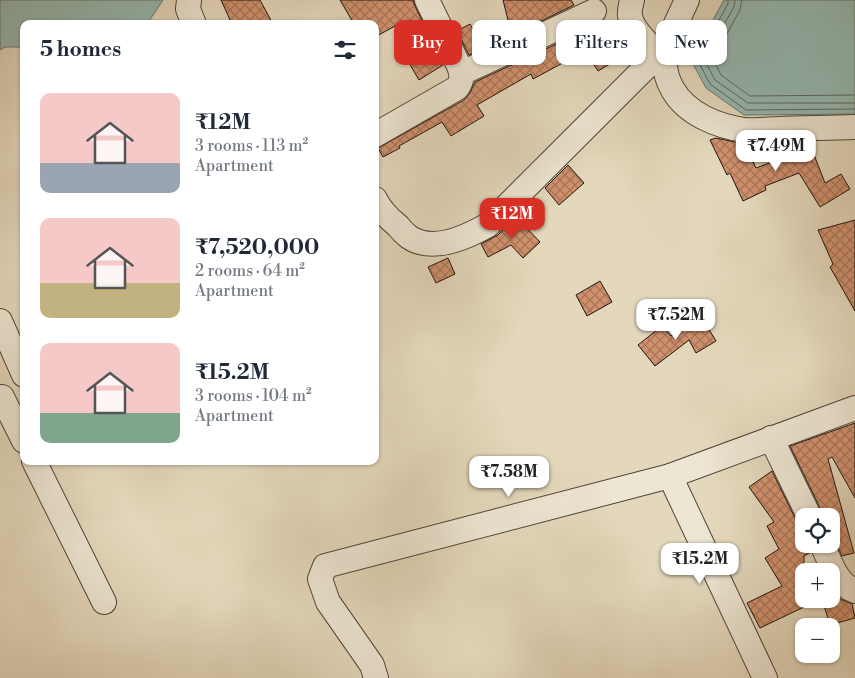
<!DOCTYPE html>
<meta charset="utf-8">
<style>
body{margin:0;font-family:"Libre Bodoni",serif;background:#f6f6f7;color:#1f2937;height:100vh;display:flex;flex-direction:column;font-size:19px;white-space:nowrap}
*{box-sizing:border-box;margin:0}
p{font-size:16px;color:#747a83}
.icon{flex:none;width:28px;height:28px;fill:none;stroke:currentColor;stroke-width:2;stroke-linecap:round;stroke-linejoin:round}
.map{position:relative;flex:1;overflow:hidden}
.side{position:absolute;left:20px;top:20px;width:359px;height:445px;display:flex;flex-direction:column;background:#fff;border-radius:10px;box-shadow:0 1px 4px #0004}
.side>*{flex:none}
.hud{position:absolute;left:394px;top:20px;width:386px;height:45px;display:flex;gap:10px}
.tools{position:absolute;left:795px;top:508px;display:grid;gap:10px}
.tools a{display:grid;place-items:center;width:45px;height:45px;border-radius:10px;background:#fff;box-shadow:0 1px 4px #0004;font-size:25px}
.price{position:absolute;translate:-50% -42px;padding:0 11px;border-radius:10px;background:#fff;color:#222;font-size:16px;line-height:32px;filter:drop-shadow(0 1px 2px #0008)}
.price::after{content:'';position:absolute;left:50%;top:30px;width:15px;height:11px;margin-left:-8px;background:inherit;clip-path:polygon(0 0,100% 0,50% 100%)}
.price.current{background:#d93025;color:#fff}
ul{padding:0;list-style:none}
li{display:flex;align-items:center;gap:15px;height:125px;padding:0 20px}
li span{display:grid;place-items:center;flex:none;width:140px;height:100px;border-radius:10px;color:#555}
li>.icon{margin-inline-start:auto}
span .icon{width:60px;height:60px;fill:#fffc;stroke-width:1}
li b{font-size:21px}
h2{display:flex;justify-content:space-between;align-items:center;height:60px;padding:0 20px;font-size:21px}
.tag{padding:0 18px;border-radius:10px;background:#fff;box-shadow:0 1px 4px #0004;font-size:18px;line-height:45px}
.tag.current{background:#d93025;color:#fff}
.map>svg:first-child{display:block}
</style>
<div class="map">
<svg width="855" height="678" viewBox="0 0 855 678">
<defs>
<pattern id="building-cross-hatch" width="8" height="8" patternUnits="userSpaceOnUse" patternTransform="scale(1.25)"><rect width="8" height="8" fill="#d0916d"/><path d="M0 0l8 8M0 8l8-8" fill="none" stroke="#a87558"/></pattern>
</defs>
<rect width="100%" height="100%" fill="#e4d8bc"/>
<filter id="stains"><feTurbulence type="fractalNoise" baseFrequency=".004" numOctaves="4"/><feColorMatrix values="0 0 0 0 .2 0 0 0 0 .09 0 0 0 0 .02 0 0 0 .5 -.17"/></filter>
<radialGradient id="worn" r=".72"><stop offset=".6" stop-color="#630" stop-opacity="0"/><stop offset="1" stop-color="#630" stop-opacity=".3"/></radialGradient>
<g fill="#95b9b2" stroke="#667770">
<polygon points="0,0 163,0 147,24 24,24 24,47 5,47 0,50"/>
<polygon points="724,0 855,0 855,114 744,115 706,88 691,60"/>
</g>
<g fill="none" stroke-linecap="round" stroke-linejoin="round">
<g stroke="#5a665f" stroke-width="1">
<polyline points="728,0 728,4 697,59 710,84 746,110 855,109"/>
<polyline points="735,0 734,7 704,59 715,80 748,103 855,103"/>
<polyline points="742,0 740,10 713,59 721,75 750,96 855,95"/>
</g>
</g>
<g fill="url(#building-cross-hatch)" stroke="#20140c">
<polygon points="221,0 260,0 273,24 232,24"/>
<polygon points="340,0 413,0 415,6 443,65 419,80 405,56 409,54 395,26 375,37 375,24 354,24"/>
<polygon points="503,0 571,0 574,5 537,23 510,28"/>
<polygon points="470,24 483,48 469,55 457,31"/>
<polygon points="597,25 620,58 598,71 585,51 533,79 531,74 477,105 484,116 451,136 442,122 399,146 400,148 383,157 378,148 464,100 470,93 475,82"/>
<polygon points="716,138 745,144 756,168 811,147 825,183 841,174 850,189 820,207 799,173 765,186 766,190 743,201 730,173 727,175 710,140"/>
<polygon points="568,165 584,183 559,205 545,188"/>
<polygon points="516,217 540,242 523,258 511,245 488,257 481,244 498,235"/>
<polygon points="855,220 855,311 830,267 833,264 818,230"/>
<polygon points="448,258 455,274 436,283 428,267"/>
<polygon points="600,281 612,302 587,316 576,295"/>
<polygon points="702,318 716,341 696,353 689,340 655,366 638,345 662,326 671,336"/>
<polygon points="855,423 855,498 832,457 828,459 854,553 842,556 831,534 831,516 823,516 821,510 790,446"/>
<polygon points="772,471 797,522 804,528 804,544 808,544 811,552 804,556 804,607 760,628 747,603 782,586 765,558 779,549 767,526 774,522 749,487"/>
<polygon points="822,599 840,599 852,604 855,618 830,625"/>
</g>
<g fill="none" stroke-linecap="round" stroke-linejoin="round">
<g stroke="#514538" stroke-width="26">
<g id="street">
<polyline points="189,0 188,9 194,24"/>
<path d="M632,0C631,5 629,11 630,16C632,29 653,51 665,57"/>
<path d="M687,0C679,18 668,37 665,57C664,69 667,80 673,90C687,114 717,126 744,130C755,131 767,129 778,129C804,128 829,128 855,127"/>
<polyline points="462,73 594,11"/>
<path d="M375,135L457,88C463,80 462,75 459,66L427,0"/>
<path d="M375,199C381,211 388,218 398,226C401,230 405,234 409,237C432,253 467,237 488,225L659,54"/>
<polyline points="0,321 24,375"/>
<polyline points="2,397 24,441"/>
<polyline points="771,438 809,516"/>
<polyline points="34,461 104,602"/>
<polyline points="670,476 765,678"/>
<path d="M822,544C830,561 836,584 855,591"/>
<polyline points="376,678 372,665 328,602 320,579 325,566 670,476 855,408"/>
</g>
</g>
<use href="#street" stroke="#ede6d3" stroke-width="24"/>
</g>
<rect width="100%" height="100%" filter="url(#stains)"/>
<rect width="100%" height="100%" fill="url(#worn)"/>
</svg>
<div class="tools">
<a><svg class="icon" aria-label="locate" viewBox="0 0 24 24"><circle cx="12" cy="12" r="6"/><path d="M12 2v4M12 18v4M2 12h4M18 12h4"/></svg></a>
<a>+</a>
<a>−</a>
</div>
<b class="price" style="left:776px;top:172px">₹7.49M</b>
<b class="price current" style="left:512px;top:240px">₹12M</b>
<b class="price" style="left:676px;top:341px">₹7.52M</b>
<b class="price" style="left:509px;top:498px">₹7.58M</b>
<b class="price" style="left:700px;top:585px">₹15.2M</b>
<div class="hud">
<a class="tag current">Buy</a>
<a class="tag">Rent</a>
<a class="tag">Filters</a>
<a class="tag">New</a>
</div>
<section class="side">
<h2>5 homes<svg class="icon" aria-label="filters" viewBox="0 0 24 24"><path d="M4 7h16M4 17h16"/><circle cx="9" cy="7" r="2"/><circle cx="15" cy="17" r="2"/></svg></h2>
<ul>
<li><span style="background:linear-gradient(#f6c9c9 70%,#9aa5b1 0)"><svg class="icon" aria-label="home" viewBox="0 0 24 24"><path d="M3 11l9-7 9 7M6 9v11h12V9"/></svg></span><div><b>₹12M</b><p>3 rooms · 113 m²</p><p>Apartment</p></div></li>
<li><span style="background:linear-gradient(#f6c9c9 65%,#c2b280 0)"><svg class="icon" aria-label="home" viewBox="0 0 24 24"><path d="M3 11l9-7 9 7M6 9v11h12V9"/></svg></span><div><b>₹7,520,000</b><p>2 rooms · 64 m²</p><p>Apartment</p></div></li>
<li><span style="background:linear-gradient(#f6c9c9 70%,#7fa58c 0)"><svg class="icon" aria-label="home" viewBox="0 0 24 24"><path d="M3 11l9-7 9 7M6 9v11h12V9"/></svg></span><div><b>₹15.2M</b><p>3 rooms · 104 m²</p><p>Apartment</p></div></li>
</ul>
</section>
</div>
